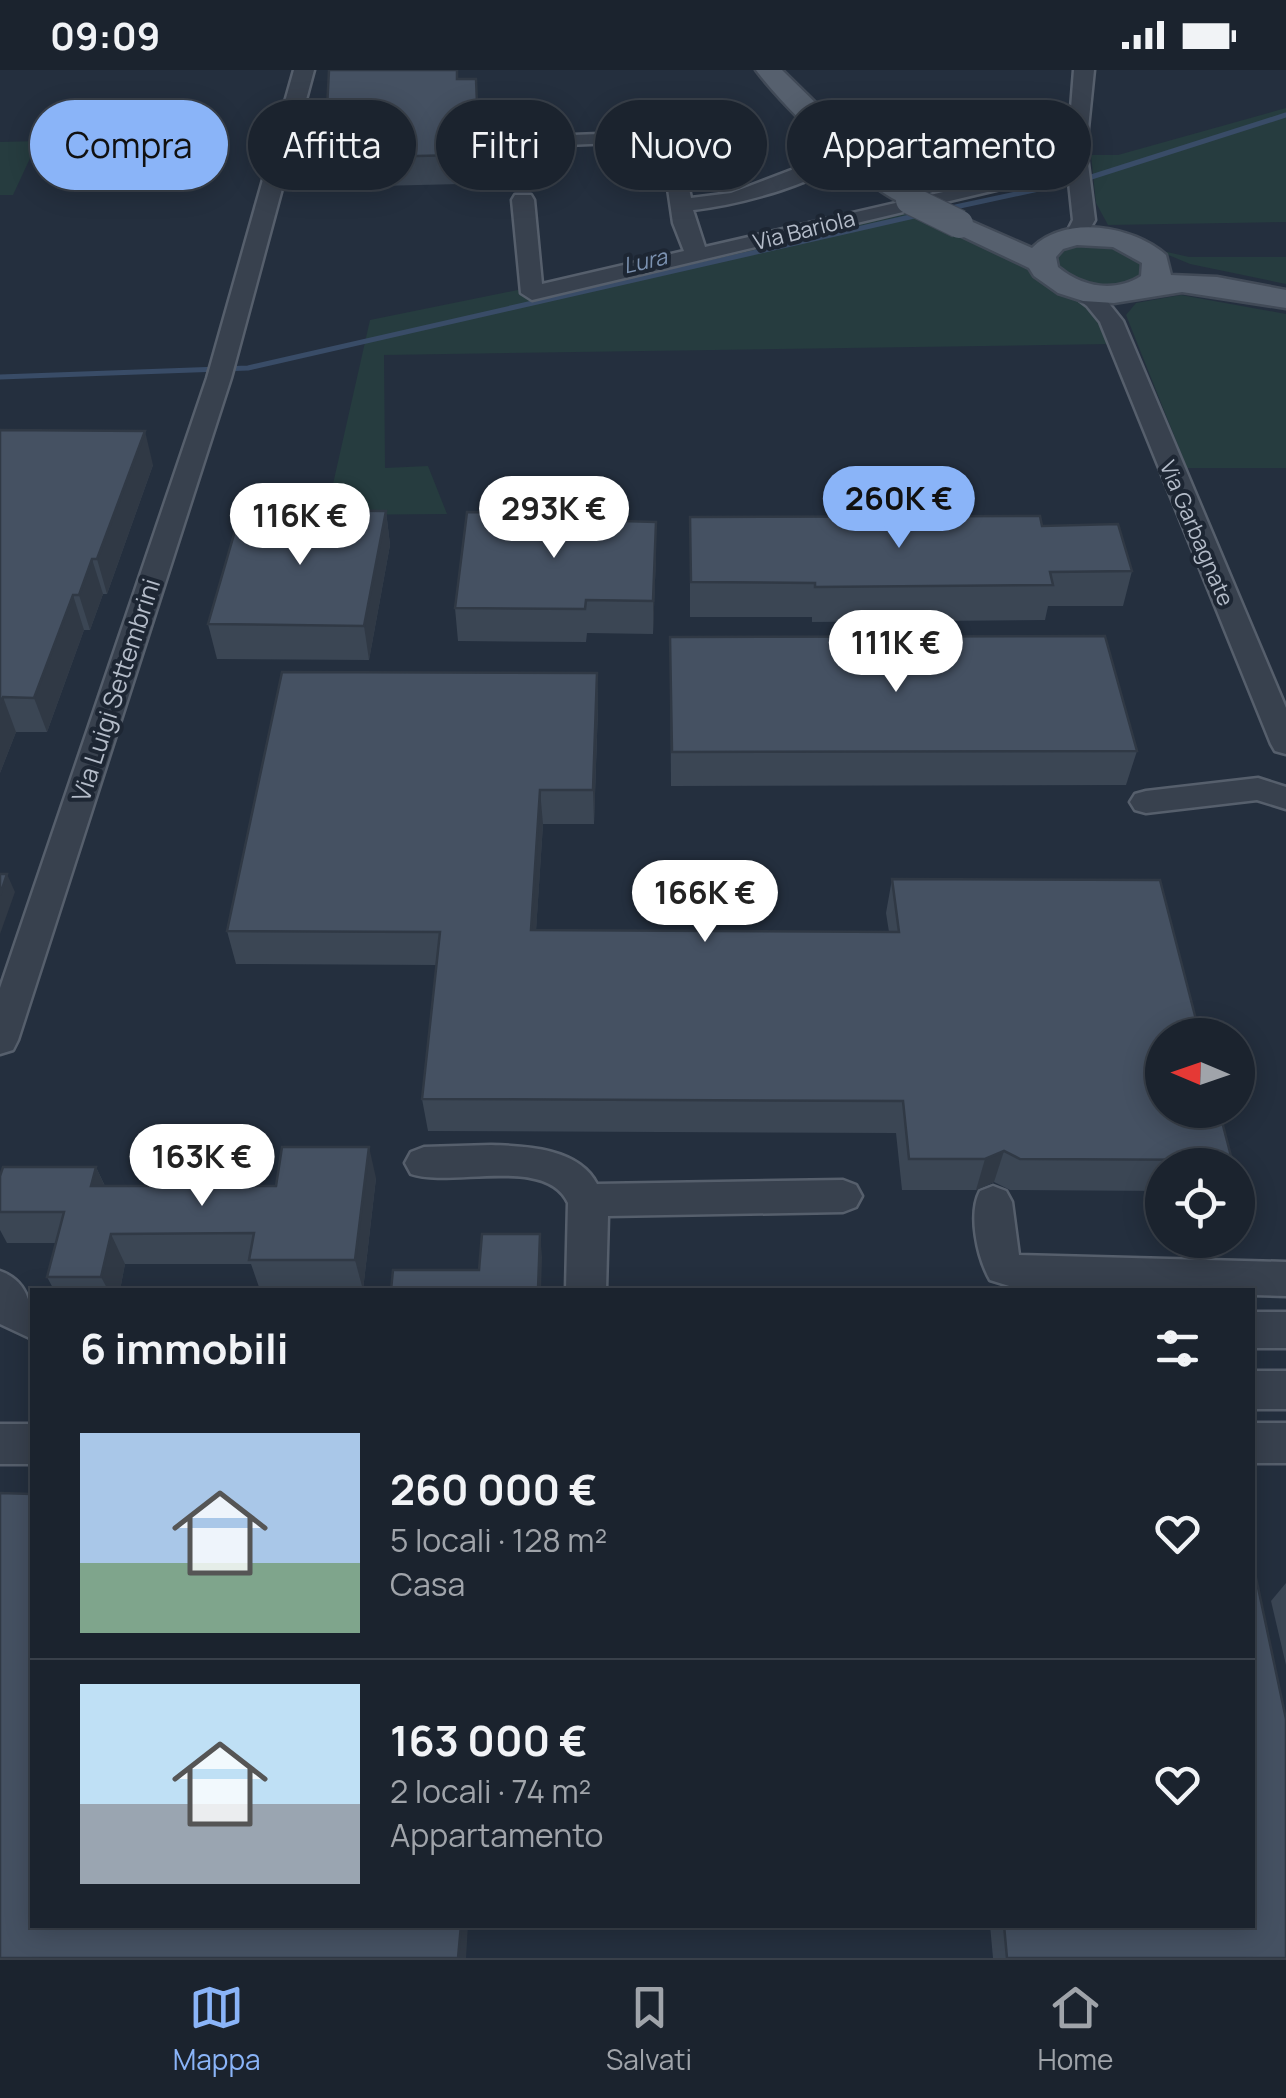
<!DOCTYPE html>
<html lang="it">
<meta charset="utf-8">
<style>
body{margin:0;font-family:Manrope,sans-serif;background:#242b36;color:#f1f3f6;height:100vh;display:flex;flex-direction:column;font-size:38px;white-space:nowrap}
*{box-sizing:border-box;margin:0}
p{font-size:32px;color:#a0a4aa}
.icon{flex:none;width:55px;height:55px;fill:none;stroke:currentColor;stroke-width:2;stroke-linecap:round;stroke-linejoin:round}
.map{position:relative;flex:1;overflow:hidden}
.panel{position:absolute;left:30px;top:1218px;width:1225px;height:640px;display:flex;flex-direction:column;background:#1b232e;border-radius:0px;box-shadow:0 5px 25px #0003,0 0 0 2px #39404a}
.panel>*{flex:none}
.banner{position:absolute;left:30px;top:30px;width:1228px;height:90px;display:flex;gap:20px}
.needle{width:65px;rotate:272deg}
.buttons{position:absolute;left:1145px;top:948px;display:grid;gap:20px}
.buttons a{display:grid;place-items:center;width:110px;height:110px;border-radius:50%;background:#1b232e;box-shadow:0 5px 25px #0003,0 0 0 2px #39404a;font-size:50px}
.price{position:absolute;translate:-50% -85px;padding:0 22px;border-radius:35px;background:#fff;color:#222;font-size:32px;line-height:65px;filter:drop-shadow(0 2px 5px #0008)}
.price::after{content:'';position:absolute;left:50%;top:60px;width:30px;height:22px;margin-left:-15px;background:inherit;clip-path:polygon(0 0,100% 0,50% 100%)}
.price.selected{background:#8ab4f8;color:#111}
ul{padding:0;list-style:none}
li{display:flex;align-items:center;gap:30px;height:250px;padding:0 50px}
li+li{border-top:2px solid #39404a}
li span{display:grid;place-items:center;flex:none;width:280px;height:200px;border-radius:0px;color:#555}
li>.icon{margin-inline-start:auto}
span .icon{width:120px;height:120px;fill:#fffc;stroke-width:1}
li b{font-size:42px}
h2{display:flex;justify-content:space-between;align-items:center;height:120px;padding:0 50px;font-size:42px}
.tag{padding:0 35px;border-radius:45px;background:#1b232e;box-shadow:0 5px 25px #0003,0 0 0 2px #39404a;font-size:35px;line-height:90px}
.tag.selected{background:#8ab4f8;color:#111}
.status{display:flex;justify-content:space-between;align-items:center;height:70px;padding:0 50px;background:#1b232e;direction:ltr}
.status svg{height:28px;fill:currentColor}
.menu{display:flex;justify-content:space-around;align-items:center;height:140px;border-top:2px solid #39404a;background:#1b232e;font-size:28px;color:#a0a4aa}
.menu a{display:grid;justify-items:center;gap:5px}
.menu .selected{color:#8ab4f8}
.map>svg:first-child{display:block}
</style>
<div class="status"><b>09:09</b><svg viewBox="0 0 49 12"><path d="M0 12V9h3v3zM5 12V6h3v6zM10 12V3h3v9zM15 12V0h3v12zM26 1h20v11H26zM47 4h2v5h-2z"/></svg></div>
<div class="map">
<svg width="1286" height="1888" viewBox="0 0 1286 1888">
<rect width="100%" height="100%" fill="#242f3e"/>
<g fill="#263c3f">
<polygon points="1286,38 1286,152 1108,155 1096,133 1091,85 1118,85"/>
<polygon points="38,71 13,125 0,125 0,72"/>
<polygon points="901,133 1026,193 1040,211 1088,234 1102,252 1109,274 384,285 385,398 428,396 447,444 326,445 370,250 537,216"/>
<path d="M1099,171L1142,188L1147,201C1123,226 1091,216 1062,207L1051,187L1063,176Z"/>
<polygon points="1154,179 1189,187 1286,187 1286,214 1190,194"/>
<polygon points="1181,225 1286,244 1286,398 1187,398 1126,245 1136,233"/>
</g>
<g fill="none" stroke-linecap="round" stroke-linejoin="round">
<g stroke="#394c67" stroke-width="5">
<polyline points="946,139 1085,109 1286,45"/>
<polyline points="0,307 248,298 923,144"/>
</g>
<g stroke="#565f6c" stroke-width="5">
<g id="minor">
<polygon points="294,0 314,0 231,308 18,970 13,980 0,984 0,918 207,308"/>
<path d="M1074,0H1094L1086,78L1095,150L1084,169L1064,176L1056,174L1053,169L1068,160L1073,150L1068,103L532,230L521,223L512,130L515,125H531L534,130L542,214L684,181L673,153L661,71L499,78L492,76V68L677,61L691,128L731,123L828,86L846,72L856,78C830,113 736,135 693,140L705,177L1030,102L1067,90Z"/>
<polygon points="1077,213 1103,226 1123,251 1286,638 1286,684 1275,681 1271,674 1100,252 1087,236 1066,220"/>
<polygon points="1258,708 1286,717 1286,739 1257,730 1146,743 1135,740 1130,732 1135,724 1146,721"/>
<path d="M491,1075C526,1076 579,1078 597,1114L843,1110L856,1115L862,1126L856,1137L843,1142L608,1146L606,1220H566L568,1133C546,1085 451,1118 411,1104L405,1093L411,1082L424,1077Z"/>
<path d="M993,1116L1006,1121L1012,1132L1019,1185L1286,1192V1226L1252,1225V1220L1019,1219L990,1210C977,1187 968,1144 980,1121Z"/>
<path d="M0,1201C31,1212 32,1240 32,1269L0,1254Z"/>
<rect x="1252" y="1242" width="34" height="36"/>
<rect x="1252" y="1301" width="34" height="38"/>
<rect x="1252" y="1353" width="34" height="40"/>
<rect x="0" y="1354" width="32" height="40"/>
</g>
</g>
<g stroke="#414a57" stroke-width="5">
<g id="major">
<path d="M756,0H782L886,102L924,130L920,136C886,144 778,30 756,0Z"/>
<path d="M959,146L1032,178C1066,144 1133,156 1166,185L1171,205L1217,207L1286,220V238L1182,222L1114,233L1083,231L1058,223L1034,206L1029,198L949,160L945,154ZM1077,175L1113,177L1142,193L1141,206C1114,223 1082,217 1058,197L1056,187L1063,179Z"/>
</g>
</g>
<use href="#minor" fill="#38414e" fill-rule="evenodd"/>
<use href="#major" fill="#56606e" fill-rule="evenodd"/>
<g stroke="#414a57" stroke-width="30" stroke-linecap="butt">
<polyline id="major-bridge" points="910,130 959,154"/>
</g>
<use href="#major-bridge" stroke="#56606e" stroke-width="28"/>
</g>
<g fill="#3b4654">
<polygon points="459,9 479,57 500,56 502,113 378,116 377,104 329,106 325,77"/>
<polygon points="0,360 153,395 107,524 103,524 90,560 84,560 47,662 16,662 0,703"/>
<polygon points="386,441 390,475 369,590 217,589 208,554"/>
<polygon points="690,447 1042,456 1132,501 1123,536 1048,536 1045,550 812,552 812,547 690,547"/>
<polygon points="591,450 656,485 653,564 587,563 586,572 458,571 455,538"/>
<polygon points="670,567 1137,681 1126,715 671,716"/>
<polygon points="597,603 598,637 594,754 543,754 536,860 889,862 886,843 892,809 1232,1090 1229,1095 1162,1095 1162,1121 1010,1120 994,1112 976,1120 902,1120 896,1063 428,1061 422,1029 437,895 236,894 227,861"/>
<polygon points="96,1097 105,1116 276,1116 376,1108 363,1220 260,1220 251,1194 125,1194 120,1220 54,1220 47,1207 56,1173 7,1173 0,1160 0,1106"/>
<polygon points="1286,1513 1286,1595 1271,1531"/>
<polygon points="990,1855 1252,1855 1286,1888 993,1888"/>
</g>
<g fill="#303945">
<polygon points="145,361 153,395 107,524 97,489"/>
<polygon points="386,441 390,475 369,590 364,556"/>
<polygon points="656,452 656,485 653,564 653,531"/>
<polygon points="92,489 103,524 90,560 79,525"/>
<polygon points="73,525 84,560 47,662 34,628"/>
<polygon points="597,603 598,637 594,754 593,720"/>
<polygon points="3,627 16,662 0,703 0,634"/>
<polygon points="540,720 543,754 534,894 531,860"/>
<polygon points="7,804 15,822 0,864 0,825"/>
<polygon points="369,1077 376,1108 363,1220 355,1190"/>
<polygon points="1004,1081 994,1112 976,1120 985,1089"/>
<polygon points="96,1097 110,1128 91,1116"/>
<polygon points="111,1164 125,1194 120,1220 108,1220 101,1207"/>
<polygon points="540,1164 542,1187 541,1220 538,1220"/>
<polygon points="461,1855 468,1855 466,1888 458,1888"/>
</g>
<g fill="#455162" stroke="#303945" stroke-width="2.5">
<polygon points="329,0 457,0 457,9 476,9 478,57 500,56 501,84 375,87 376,75 325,77"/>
<polygon points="0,360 145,361 97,489 92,489 79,525 73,525 34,628 3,627 0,634"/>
<polygon points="241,440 386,441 364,556 208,554"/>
<polygon points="467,442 591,443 590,450 656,452 653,531 586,530 585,539 455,538"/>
<polygon points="1040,446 1042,456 1118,454 1132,501 1050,502 1053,515 815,517 815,513 691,512 690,447"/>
<polygon points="1105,566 1137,681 672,682 670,567"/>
<polygon points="282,602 597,603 593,720 540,720 531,860 899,862 892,809 1160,810 1200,965 1162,965 1162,1040 1219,1040 1232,1090 1020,1089 1004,1081 985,1089 909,1089 903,1031 422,1029 440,862 227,861"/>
<polygon points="0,804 7,804 0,825"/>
<polygon points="282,1077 369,1077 355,1190 249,1190 254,1163 111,1164 101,1207 47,1207 64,1142 0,1142 0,1106 3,1097 96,1097 91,1116 276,1116"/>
<polygon points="482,1164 540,1164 538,1220 391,1220 393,1200 479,1200"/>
<polygon points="0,1423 32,1424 32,1855 461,1855 458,1888 0,1888"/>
<polygon points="1252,1489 1286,1649 1286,1888 1007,1888 1004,1855 1252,1855"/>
</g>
<g text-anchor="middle" stroke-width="8" stroke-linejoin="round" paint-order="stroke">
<g font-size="22" fill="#b4bcc9" stroke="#1d2633">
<text transform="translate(804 160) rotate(-14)" y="8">Via Bariola</text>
<text transform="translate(1197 463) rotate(67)" y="8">Via Garbagnate</text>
</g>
<g font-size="22" font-style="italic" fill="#7c92b1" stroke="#1d2633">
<text transform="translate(645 191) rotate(-13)" y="8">Lura</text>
</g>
<g font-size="25" fill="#b4bcc9" stroke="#1d2633">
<text transform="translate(116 620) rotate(-72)" y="9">Via Luigi Settembrini</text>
</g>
</g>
</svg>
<div class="buttons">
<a><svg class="needle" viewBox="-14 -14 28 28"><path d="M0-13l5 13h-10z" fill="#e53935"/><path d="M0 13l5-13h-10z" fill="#a0a4aa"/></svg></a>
<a><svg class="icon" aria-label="locate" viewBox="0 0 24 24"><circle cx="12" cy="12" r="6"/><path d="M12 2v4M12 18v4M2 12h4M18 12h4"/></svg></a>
</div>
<b class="price selected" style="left:899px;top:481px">260K €</b>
<b class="price" style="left:554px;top:491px">293K €</b>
<b class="price" style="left:300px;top:498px">116K €</b>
<b class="price" style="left:896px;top:625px">111K €</b>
<b class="price" style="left:705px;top:875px">166K €</b>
<b class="price" style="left:202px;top:1139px">163K €</b>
<div class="banner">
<a class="tag selected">Compra</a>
<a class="tag">Affitta</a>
<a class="tag">Filtri</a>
<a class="tag">Nuovo</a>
<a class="tag">Appartamento</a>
</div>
<section class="panel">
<h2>6 immobili<svg class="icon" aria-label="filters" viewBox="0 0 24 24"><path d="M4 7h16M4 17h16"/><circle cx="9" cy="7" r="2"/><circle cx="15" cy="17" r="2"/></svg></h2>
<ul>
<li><span style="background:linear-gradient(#a9c7e8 65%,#7fa58c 0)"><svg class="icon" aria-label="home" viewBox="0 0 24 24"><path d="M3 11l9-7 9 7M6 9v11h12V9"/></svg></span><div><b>260 000 €</b><p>5 locali · 128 m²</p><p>Casa</p></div><svg class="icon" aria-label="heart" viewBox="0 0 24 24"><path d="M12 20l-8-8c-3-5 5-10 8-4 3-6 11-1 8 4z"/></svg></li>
<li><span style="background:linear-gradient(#bfe0f5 60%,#9aa5b1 0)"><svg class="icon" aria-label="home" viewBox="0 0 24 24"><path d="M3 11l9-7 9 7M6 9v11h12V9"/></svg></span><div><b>163 000 €</b><p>2 locali · 74 m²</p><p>Appartamento</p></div><svg class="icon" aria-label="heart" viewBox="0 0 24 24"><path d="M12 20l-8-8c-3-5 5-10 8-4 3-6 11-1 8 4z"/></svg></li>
</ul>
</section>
</div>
<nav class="menu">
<a class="selected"><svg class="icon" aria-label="map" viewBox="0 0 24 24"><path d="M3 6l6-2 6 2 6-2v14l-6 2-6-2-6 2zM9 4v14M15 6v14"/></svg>Mappa</a>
<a><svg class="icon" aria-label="saved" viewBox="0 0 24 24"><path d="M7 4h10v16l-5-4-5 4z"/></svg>Salvati</a>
<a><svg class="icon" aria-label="home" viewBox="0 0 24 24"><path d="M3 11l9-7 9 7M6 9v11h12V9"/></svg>Home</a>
</nav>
